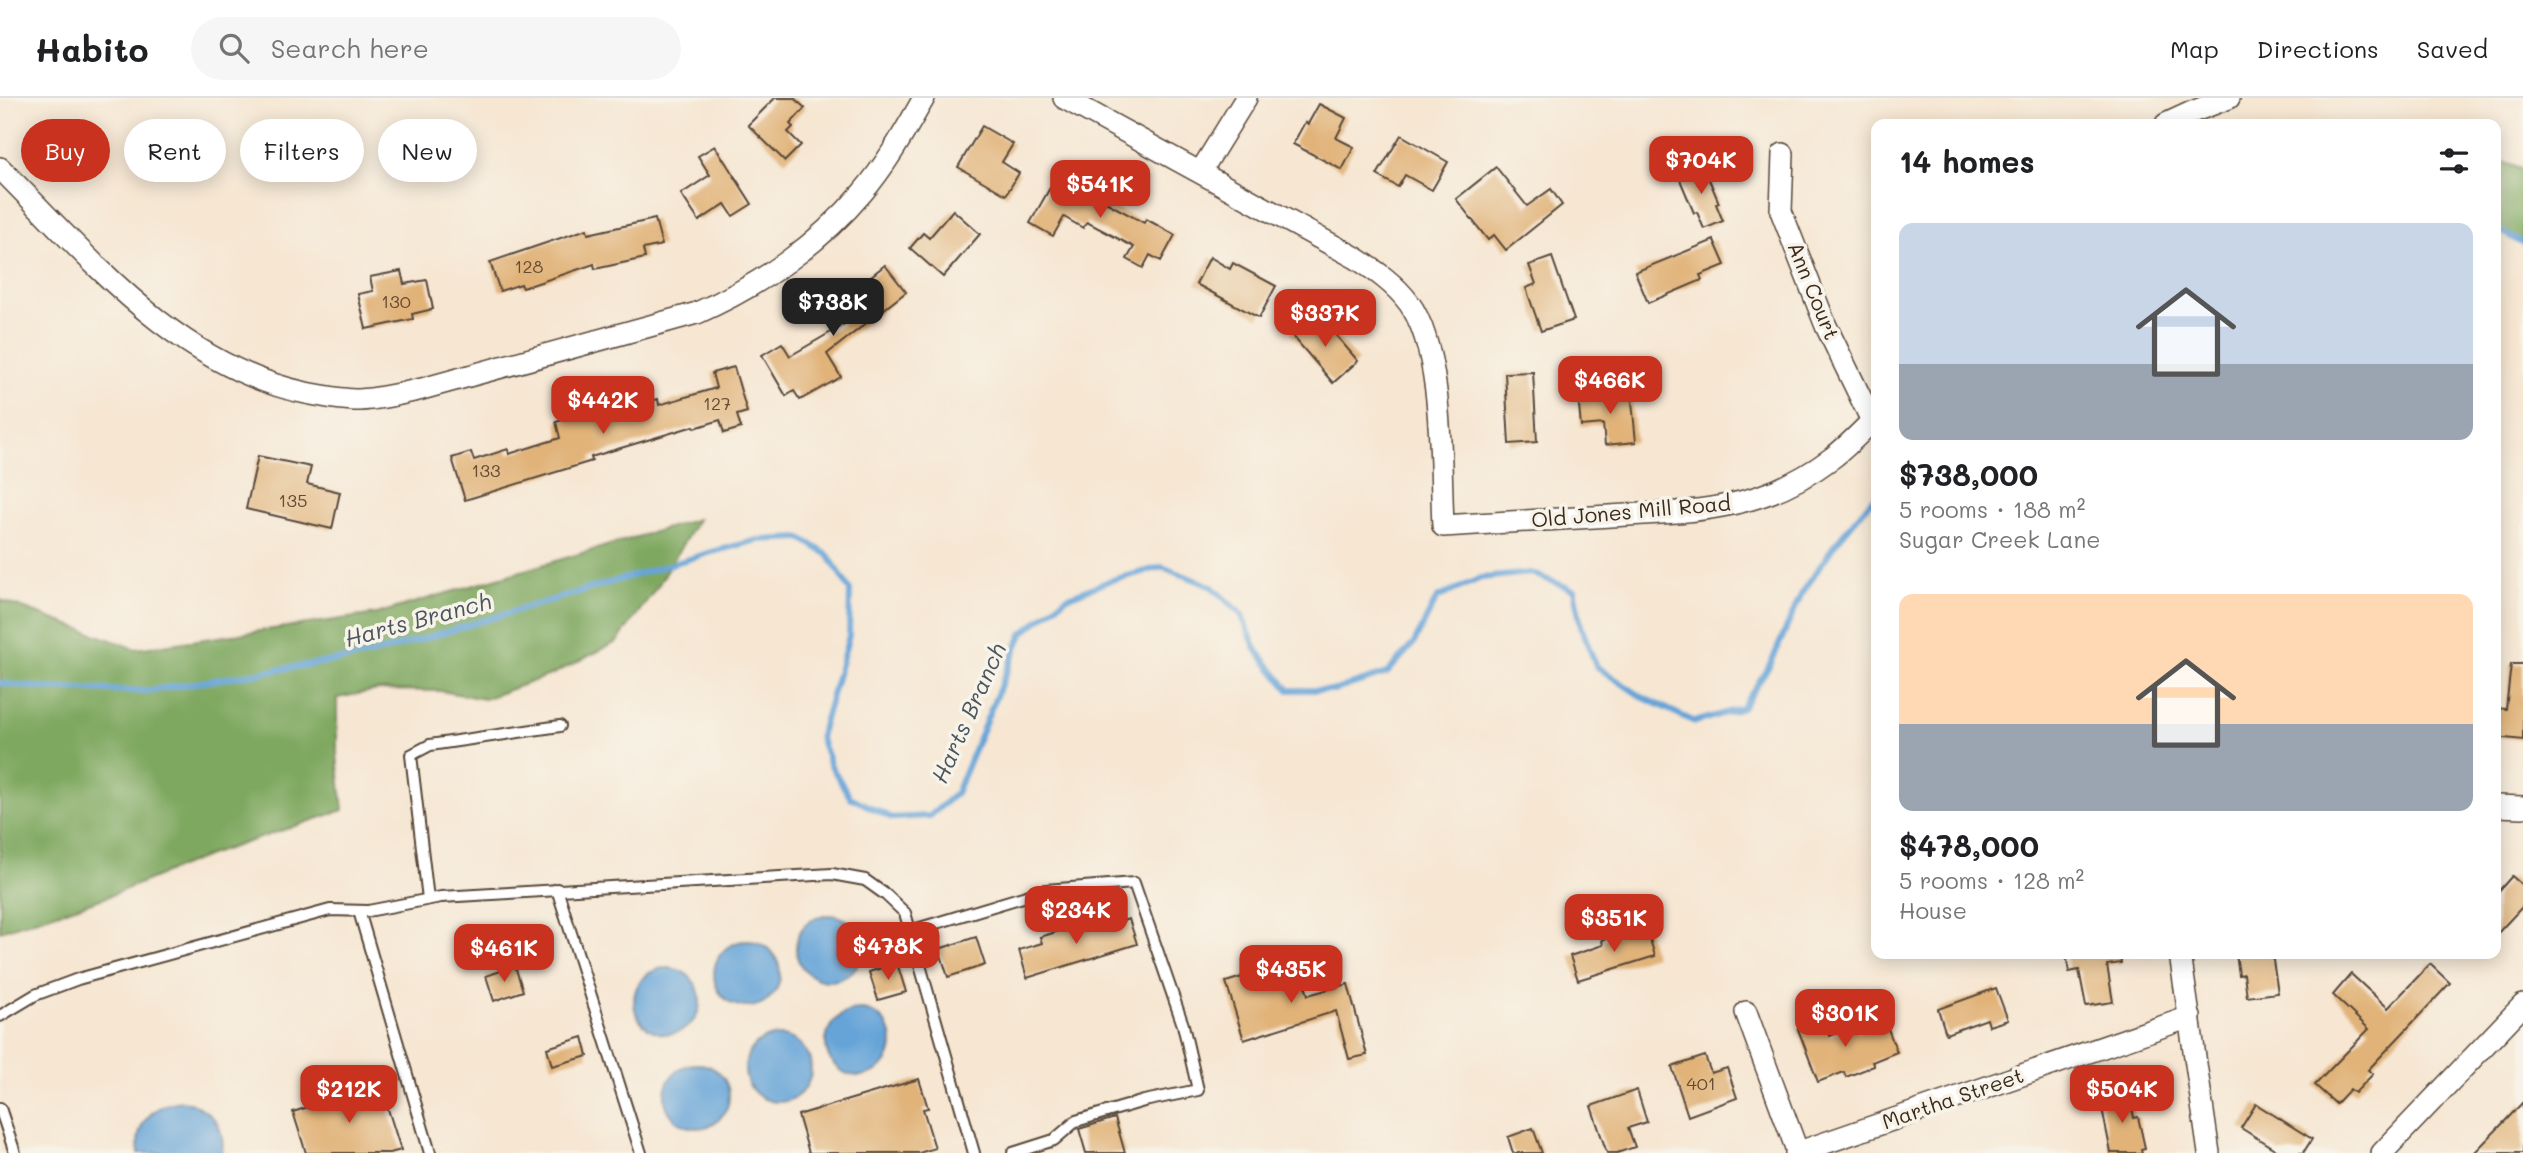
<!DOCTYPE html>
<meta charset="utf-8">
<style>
body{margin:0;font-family:Mali,sans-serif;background:#f6f6f6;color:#202124;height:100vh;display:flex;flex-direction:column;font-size:26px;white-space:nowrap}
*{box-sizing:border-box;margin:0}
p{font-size:23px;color:#757577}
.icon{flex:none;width:38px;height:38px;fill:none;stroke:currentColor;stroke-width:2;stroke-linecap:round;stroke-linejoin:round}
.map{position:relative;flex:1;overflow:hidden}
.drawer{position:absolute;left:1871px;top:21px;width:630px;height:840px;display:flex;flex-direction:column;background:#fff;border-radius:14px;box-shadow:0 4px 18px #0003}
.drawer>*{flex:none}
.top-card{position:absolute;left:21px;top:21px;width:665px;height:63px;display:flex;gap:14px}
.price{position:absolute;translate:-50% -60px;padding:0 16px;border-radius:14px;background:#c8321e;color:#fff;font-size:23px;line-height:46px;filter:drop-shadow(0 2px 4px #0008)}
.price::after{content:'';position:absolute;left:50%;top:42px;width:21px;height:16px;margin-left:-10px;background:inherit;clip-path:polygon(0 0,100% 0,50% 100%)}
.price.current{background:#222;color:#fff}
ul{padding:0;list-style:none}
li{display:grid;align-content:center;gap:14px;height:371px;padding:0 28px}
li span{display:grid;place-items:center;height:217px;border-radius:14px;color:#555}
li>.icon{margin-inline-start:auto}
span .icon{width:126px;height:126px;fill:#fffc;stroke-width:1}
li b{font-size:30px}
h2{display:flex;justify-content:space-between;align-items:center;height:84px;padding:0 28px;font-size:30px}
.tag{padding:0 24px;border-radius:32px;background:#fff;box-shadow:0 4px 18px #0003;font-size:24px;line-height:63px}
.tag.current{background:#c8321e;color:#fff}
header{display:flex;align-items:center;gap:42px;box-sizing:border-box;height:98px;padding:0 35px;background:#fff;border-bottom:2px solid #e0e0e0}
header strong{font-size:33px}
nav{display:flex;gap:38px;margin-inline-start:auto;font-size:24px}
.search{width:490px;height:63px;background:#f6f6f6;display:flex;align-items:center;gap:18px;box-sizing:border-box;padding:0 24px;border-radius:38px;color:#757577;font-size:26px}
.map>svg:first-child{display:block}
</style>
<header>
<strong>Habito</strong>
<div class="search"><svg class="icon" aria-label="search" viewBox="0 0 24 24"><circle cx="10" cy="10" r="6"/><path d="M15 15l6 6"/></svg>Search here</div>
<nav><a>Map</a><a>Directions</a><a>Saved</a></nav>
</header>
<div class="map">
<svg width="2523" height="1055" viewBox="0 0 2523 1055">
<rect width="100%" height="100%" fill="#f7f3e8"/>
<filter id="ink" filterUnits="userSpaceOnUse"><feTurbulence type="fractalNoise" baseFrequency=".0143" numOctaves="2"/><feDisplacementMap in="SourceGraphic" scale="14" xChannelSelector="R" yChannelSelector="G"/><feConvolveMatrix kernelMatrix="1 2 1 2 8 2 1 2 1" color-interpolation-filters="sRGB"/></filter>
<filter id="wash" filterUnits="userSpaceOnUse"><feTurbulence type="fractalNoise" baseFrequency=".00686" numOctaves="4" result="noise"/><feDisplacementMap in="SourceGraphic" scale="28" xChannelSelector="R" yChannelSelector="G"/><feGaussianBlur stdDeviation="1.57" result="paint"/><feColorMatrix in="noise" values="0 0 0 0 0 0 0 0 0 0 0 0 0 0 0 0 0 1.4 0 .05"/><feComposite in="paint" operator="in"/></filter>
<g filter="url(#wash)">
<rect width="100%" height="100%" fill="#f6e6d2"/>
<g fill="#7ea75f" stroke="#5c683e" stroke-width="2">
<polygon points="2496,61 2523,72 2523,146 2496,130"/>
<polygon points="698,421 659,486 617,544 553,576 484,601 441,593 378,592 337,600 337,657 343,712 209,757 104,800 0,833 0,502 136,551 376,516"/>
</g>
<g fill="#66a4d8" stroke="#50677b" stroke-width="2">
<circle cx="829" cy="850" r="33"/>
<circle cx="747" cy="876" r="33"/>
<circle cx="667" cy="903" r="33"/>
<circle cx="859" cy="945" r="33"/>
<circle cx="778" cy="971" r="33"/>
<circle cx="697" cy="998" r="32"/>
<path d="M182,1003C209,1009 226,1027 222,1055H139C134,1025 154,1006 182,1003Z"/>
</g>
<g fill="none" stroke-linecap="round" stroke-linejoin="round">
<g stroke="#66a4d8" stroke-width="6">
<polyline points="2496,130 2523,146"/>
<polyline points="0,585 43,590 146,593 369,557 712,454 758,442 801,440 828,457 850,492 849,538 820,639 831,668 850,699 892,720 930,718 956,695 1022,536 1066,500 1112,482 1162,469 1211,488 1241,516 1257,553 1289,592 1335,592 1387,575 1414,545 1437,500 1481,480 1531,475 1574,492 1581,528 1596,568 1642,599 1695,624 1742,610 1771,565 1801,497 1835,446 1876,397"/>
</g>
</g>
<g id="blocks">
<g fill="#e1b379">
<polygon points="775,0 794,0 805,10 790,26 793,29 788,34 801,47 785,63 748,27"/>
<polygon points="1319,6 1346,20 1336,40 1354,49 1342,72 1293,46 1305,24 1308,26"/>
<polygon points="982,28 1013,46 1002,64 1019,75 1006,97 958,69"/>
<polygon points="1401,37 1448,64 1432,92 1405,77 1398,89 1377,77"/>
<polygon points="715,48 752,106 733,118 725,106 699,123 681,96 710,77 698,58"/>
<polygon points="1703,67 1719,105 1716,106 1723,123 1704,131 1697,114 1694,115 1678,77"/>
<polygon points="1496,69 1527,108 1551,91 1562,107 1506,152 1494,137 1488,142 1456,101"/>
<polygon points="1059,74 1101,99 1100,101 1144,125 1146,121 1175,137 1161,163 1150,157 1143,170 1127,161 1134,149 1087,124 1083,130 1064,119 1053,138 1030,125"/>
<polygon points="953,112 980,136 943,179 910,150 923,135 929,140"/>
<polygon points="655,121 662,147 643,151 645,160 595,171 594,166 523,190 521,186 500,193 490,164 587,131 588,136"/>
<polygon points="1714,142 1725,167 1700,177 1702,182 1648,205 1635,174"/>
<polygon points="1210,159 1230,171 1233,165 1276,188 1259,220 1196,186"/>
<polygon points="1552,159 1574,222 1541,233 1526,190 1536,186 1529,167"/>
<polygon points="885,167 906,194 827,256 841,279 800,302 794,293 786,298 762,257 782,245 790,258 843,227 833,215 850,202 846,198"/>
<polygon points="401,173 404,186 427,182 433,211 412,216 413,221 366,231 358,196 373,193 370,179"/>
<polygon points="1309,220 1321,234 1328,228 1358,263 1333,285 1290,235"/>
<polygon points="734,269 747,314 737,317 741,330 724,335 720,322 695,330 694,328 591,359 592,363 465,402 452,360 471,354 474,362 508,351 509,356 560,340 556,324 622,304 624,311 658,301 659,307 716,290 712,275"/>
<polygon points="1533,274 1537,344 1509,346 1505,275"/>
<polygon points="1631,293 1636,344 1605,347 1603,326 1581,328 1578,298"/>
<polygon points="258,358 311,369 307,386 340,394 332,431 246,411"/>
<polygon points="2511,566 2523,566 2523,642 2496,639 2496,610 2506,611"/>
<polygon points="2512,778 2523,788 2523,808 2496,837 2496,796"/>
<polygon points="1129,821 1137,846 1027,880 1019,852 1042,845 1040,839 1092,823 1095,831"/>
<polygon points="1646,828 1655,858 1578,882 1570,858 1603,847 1602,842"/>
<polygon points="976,839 985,867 948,879 939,851"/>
<polygon points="2066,856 2120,856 2121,865 2107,867 2113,904 2086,908 2079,872 2069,874"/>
<polygon points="2236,856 2272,856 2278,895 2247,899 2244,876 2239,877"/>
<polygon points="1297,862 1308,897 1348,886 1367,957 1349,961 1336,913 1244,942 1226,884"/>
<polygon points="897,865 906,894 878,902 869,874"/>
<polygon points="2430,866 2450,885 2368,972 2373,976 2355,995 2350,991 2336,1006 2315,987 2369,931 2333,897 2351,876 2388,910"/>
<polygon points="515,868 523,893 494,903 486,878"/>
<polygon points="1996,890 2008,922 1989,928 1987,921 1946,936 1938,911"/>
<polygon points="1824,922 1830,938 1856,928 1858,933 1885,923 1897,954 1872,964 1874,968 1846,979 1844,974 1818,984 1798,931"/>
<polygon points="583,939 588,958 552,968 547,950"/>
<polygon points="1705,958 1711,975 1727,970 1737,1000 1688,1018 1672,969"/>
<polygon points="919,981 928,1010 923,1011 935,1050 919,1055 809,1055 798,1017"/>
<polygon points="380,986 401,1052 390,1055 306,1055 293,1014"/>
<polygon points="1637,992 1647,1024 1628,1030 1635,1049 1617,1055 1607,1055 1591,1008"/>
<polygon points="2129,994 2134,1020 2138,1019 2145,1050 2141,1051 2142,1055 2111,1055 2100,1000"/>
<polygon points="2523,1004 2523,1055 2474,1055 2507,1021"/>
<polygon points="2256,1006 2312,1041 2303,1055 2281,1055 2241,1030"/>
<polygon points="1115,1020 1125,1055 1086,1055 1079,1031"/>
<polygon points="1533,1030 1542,1055 1513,1055 1508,1039"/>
</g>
</g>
</g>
<g filter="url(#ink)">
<use href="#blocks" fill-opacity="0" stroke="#574639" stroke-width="2"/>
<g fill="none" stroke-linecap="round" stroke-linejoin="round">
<g stroke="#574639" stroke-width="14">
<g id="lane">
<polyline points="557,791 641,1055"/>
<polyline points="428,801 411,657 430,647 560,628"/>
<polyline points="359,813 430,1055"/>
<polyline points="910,833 1046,792 1134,785 1183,927 1198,992 1144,1003 1076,1023 1054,1042 1013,1055"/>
<polyline points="0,918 35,897 78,881 330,812 368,813 441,799 832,776 865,782 886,797 905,815 974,1055"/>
<polyline points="0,1010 15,1055"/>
</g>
</g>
<g stroke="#574639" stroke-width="24">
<g id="street">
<path d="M1064,0L1356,160C1376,173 1395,186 1409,205C1444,253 1440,368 1443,428L1677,414C1737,409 1784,396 1832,360C1848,348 1862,333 1876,319"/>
<polyline points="2166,26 2192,14 2229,0"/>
<polyline points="1783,56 1781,113 1826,228 1872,323"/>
<path d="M0,70C89,159 176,268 306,295C323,298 341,302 359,302C380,301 401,296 422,291L697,215C759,188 818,147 862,95C887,66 905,33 924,0"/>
<polyline points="1201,73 1246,0"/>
<polyline points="2496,708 2523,709"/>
<polyline points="2180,856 2209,1055"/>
<polyline points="1746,914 1798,1055"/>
<polyline points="1796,1055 2190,919"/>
<polyline points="2382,1055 2523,907"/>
</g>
</g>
<use href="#lane" stroke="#fff" stroke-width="10"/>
<use href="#street" stroke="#fff" stroke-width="21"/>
</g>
</g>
<g text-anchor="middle" stroke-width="7" stroke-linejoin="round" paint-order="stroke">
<g font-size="18" fill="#644c35">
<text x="529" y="175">128</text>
<text x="396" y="210">130</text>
<text x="717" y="312">127</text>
<text x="486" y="379">133</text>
<text x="293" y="409">135</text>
<text x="1701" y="992">401</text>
</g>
<g font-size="21" fill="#3b2a1e" stroke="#f7f3e8">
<text transform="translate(1813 193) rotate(68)" y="7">Ann Court</text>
<text transform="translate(1631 414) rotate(-5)" y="7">Old Jones Mill Road</text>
<text transform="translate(1953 1001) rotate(-19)" y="7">Martha Street</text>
</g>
<g font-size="23" font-style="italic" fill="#4a555f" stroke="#f7f3e8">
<text transform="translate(418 522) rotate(-15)" y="8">Harts Branch</text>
<text transform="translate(969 615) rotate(-66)" y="8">Harts Branch</text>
</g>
</g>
</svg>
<b class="price" style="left:1701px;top:98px">$704K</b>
<b class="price" style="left:1100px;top:122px">$541K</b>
<b class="price current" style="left:833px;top:240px">$738K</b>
<b class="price" style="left:1325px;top:251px">$337K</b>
<b class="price" style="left:1610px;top:318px">$466K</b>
<b class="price" style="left:603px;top:338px">$442K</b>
<b class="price" style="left:1076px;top:848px">$234K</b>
<b class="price" style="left:1614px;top:856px">$351K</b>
<b class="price" style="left:888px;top:884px">$478K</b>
<b class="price" style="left:504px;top:886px">$461K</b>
<b class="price" style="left:1291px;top:907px">$435K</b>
<b class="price" style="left:1845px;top:951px">$301K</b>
<b class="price" style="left:349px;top:1027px">$212K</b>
<b class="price" style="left:2122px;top:1027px">$504K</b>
<div class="top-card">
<a class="tag current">Buy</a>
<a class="tag">Rent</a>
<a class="tag">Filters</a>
<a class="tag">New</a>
</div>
<section class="drawer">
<h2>14 homes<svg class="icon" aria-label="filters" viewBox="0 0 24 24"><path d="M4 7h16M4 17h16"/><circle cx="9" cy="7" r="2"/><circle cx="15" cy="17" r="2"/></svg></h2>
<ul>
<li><span style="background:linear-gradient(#c9d6e8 65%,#9aa5b1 0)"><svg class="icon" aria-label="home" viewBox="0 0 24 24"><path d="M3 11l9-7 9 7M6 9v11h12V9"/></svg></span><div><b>$738,000</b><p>5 rooms · 188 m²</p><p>Sugar Creek Lane</p></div></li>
<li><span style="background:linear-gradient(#ffd9b3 60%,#9aa5b1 0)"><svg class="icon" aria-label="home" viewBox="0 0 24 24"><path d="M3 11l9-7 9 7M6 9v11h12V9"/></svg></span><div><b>$478,000</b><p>5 rooms · 128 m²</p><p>House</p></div></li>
</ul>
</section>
</div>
